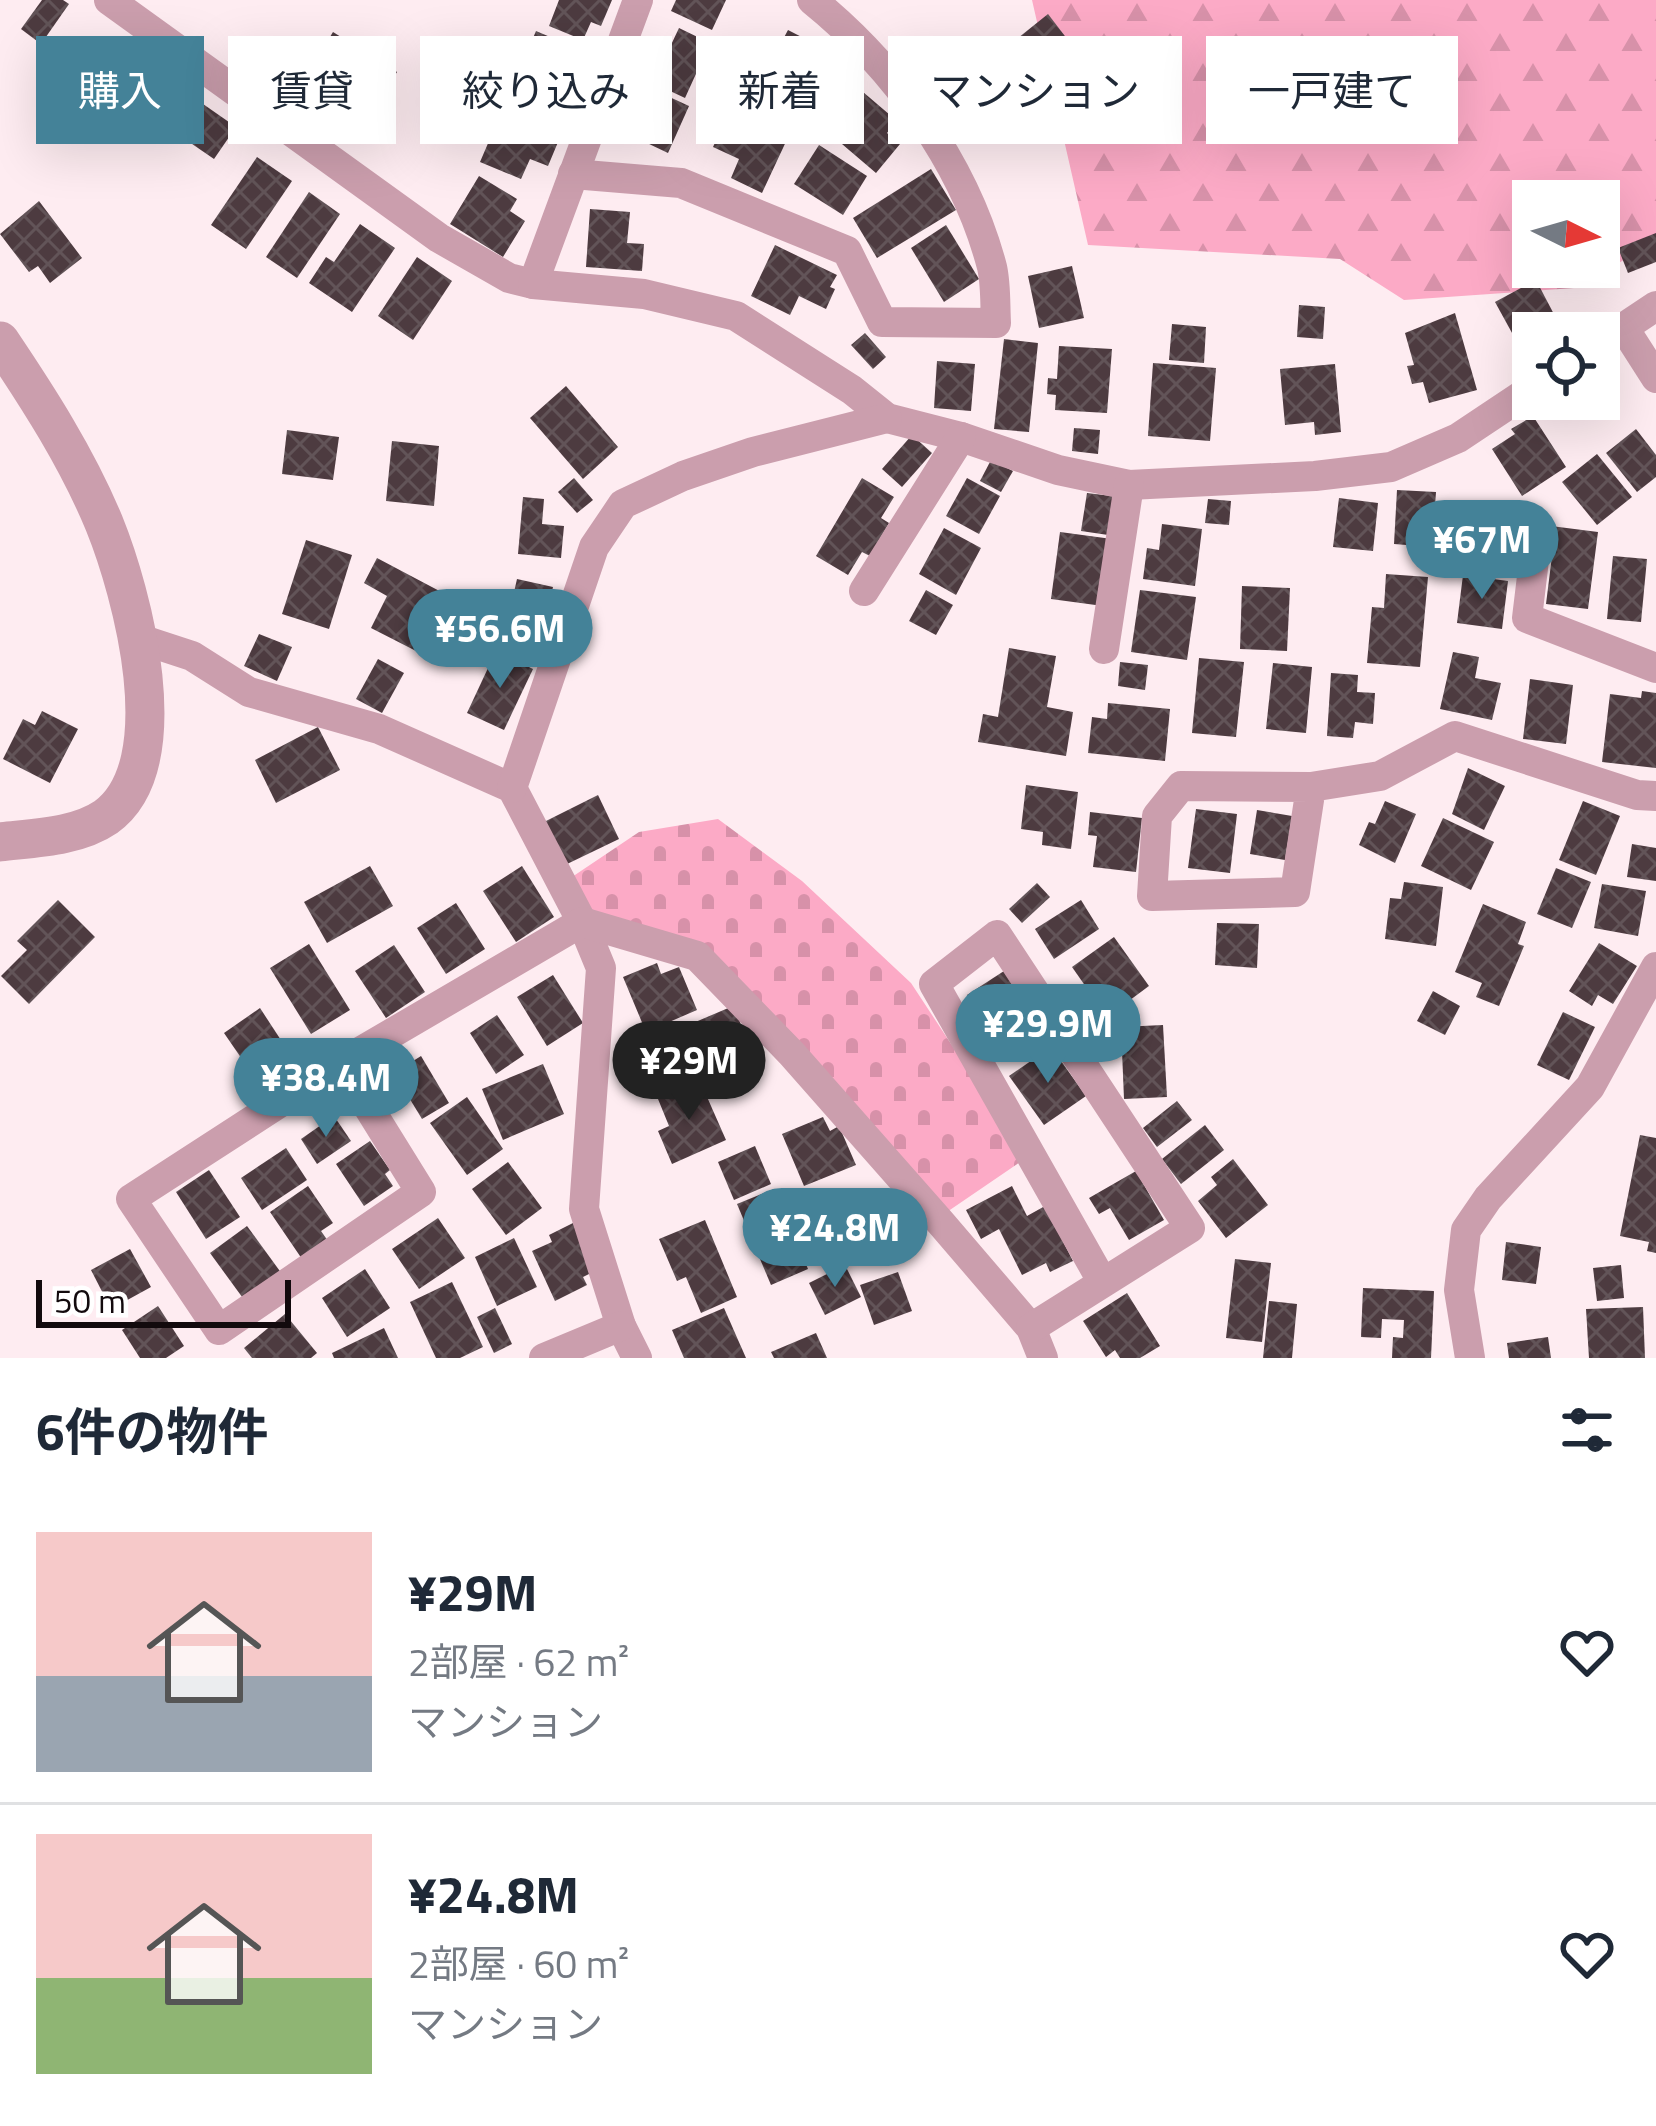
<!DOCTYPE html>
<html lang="ja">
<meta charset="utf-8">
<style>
body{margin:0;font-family:"Titillium Web","Noto Sans JP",sans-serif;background:#f2f2f3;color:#1f2937;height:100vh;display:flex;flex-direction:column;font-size:45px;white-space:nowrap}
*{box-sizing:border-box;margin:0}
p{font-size:39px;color:#747a83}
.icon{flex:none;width:66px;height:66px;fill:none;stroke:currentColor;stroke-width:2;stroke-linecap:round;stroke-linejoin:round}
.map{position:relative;height:1358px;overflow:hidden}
.side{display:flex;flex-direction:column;background:#fff;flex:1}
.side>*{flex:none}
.banner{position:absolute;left:36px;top:36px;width:1584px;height:108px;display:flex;gap:24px}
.needle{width:78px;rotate:95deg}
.fabs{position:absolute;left:1512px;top:180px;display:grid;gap:24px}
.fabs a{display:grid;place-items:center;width:108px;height:108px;border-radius:0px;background:#fff;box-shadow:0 12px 48px #0002;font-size:60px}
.scale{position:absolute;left:36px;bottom:30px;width:255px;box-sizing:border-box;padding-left:12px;border:6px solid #120a0d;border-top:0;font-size:33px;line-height:42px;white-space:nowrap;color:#120a0d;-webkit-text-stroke:9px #fff;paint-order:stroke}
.price{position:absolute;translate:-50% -102px;padding:0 27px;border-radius:42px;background:#448298;color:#fff;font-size:39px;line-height:78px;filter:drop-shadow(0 3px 6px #0008)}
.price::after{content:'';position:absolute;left:50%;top:72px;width:36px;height:27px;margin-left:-18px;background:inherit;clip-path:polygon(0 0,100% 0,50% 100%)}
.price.selected{background:#222;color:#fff}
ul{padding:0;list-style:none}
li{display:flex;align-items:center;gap:36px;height:300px;padding:0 36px}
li+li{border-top:3px solid #e0e1e3}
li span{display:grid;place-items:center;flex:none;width:336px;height:240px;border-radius:0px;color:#555}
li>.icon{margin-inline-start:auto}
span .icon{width:144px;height:144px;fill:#fffc;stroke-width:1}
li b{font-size:51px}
h2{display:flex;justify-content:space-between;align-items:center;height:144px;padding:0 36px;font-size:51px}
.tag{padding:0 42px;border-radius:0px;background:#fff;box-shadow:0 12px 48px #0002;font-size:42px;line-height:108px}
.tag.selected{background:#448298;color:#fff}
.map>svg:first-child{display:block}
</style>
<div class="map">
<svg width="1656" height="1358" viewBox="0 0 1656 1358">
<defs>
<pattern id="forest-firs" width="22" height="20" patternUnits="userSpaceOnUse" patternTransform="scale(3)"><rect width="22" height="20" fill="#fcaac6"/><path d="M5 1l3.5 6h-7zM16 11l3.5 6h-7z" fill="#d791a9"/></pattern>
<pattern id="cemetery-stones" width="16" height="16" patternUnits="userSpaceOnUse" patternTransform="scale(3)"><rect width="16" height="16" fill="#fcaac6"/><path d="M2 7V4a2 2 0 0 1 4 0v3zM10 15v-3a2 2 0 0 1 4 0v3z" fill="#d791a9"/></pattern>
<pattern id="building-cross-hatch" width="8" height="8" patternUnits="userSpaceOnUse" patternTransform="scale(3)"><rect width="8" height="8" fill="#4d3b40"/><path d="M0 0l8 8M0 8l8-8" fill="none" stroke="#625458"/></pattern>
</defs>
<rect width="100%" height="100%" fill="#feecf1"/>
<path fill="url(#forest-firs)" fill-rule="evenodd" d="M1032,0H1656V242L1574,288L1404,300L1340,259L1088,245ZM1533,201H1599V267H1533Z"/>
<polygon fill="url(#cemetery-stones)" points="718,819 802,881 911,983 1026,1158 944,1214 702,954 584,910 569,879 639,832"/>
<g fill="url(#building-cross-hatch)">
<polygon points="42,0 63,0 69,4 41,44 21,29"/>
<polygon points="559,0 612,0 601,26 591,22 583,40 549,26"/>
<polygon points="676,0 726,0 712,30 671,11"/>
<polygon points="1048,14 1114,100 1085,123 1018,38"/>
<polygon points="679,28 710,43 685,98 653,83"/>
<polygon points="788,30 823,48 792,107 757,88"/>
<polygon points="536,31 576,48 559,89 567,92 559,111 531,99 542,74 521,66"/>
<polygon points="333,32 397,72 372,113 308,73"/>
<polygon points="462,50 501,66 474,131 435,114"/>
<polygon points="624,75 645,84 630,115 609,106"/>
<polygon points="856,86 897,121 887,133 900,144 876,173 822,127"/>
<polygon points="648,87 689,106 668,153 626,133"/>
<polygon points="183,90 236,127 214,159 160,122"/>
<polygon points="739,91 797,118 762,193 731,178 739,159 713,147"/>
<polygon points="507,99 566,123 548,166 530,159 521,179 480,162"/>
<polygon points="819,145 867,176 843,215 794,184"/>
<polygon points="257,157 292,181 246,249 211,225"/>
<polygon points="931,169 956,210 877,258 853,218"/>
<polygon points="479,176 517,199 510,211 525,221 503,257 450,224"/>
<polygon points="309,192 340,214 297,278 266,257"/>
<polygon points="39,201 82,258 50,283 38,266 29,272 0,234"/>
<polygon points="590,209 630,212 627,243 644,244 642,271 586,267"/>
<polygon points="360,224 395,248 352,312 309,283 326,257 334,262"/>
<polygon points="946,225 979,279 944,302 911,248"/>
<polygon points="1656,233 1656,262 1628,273 1618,248"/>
<polygon points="775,245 837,275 830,287 835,289 826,309 799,296 790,315 751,296"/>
<polygon points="417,257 452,281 413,340 378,316"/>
<polygon points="1072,266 1084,318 1039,328 1028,276"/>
<polygon points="1536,280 1557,320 1517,342 1495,302"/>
<polygon points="1299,305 1325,307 1323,339 1297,337"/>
<polygon points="1455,313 1477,390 1429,403 1423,382 1412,384 1407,366 1414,365 1405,333"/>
<polygon points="1172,324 1206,327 1204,363 1169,360"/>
<polygon points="865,333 886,357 873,369 851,345"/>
<polygon points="1004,339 1038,343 1029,432 994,429"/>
<polygon points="1059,346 1112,349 1107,413 1055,410 1056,395 1047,394 1048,378 1057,379"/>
<polygon points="937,361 975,364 971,411 934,408"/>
<polygon points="1153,363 1216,368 1210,441 1148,436"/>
<polygon points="1335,364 1341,432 1315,435 1314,422 1285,425 1280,369"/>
<polygon points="566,386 618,447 583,479 530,418"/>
<polygon points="1533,416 1566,467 1522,496 1492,449 1515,434 1511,429"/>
<polygon points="1074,428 1100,430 1098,454 1072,451"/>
<polygon points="1636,429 1656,455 1656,477 1637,492 1606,453"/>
<polygon points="287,430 339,437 333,480 282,474"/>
<polygon points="912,435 932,453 902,487 882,469"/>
<polygon points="392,441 439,446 434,506 386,501"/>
<polygon points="1597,454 1632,497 1597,525 1562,482"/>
<polygon points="991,460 1013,471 1001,492 980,481"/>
<polygon points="574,478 593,500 577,513 558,492"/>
<polygon points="862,478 894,497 881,518 889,523 870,556 862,552 848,575 816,556"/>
<polygon points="967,478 1000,496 979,534 946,516"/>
<polygon points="1397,490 1436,492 1432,547 1394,544"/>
<polygon points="1087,493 1120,497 1115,536 1081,531"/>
<polygon points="523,497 544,499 542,524 564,526 561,558 518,554"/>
<polygon points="1339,498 1378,503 1373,551 1333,547"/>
<polygon points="1208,499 1231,501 1229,525 1205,523"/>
<polygon points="1474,512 1509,527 1491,570 1456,556"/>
<polygon points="1162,524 1202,529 1195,586 1143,579 1147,548 1159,550"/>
<polygon points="1551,526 1598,532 1588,609 1546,604 1553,548 1548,547"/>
<polygon points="944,528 981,548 956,595 919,574"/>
<polygon points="1060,532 1112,539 1103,606 1051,599"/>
<polygon points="306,540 352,555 329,629 282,614"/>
<polygon points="1613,556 1647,559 1641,622 1607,619"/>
<polygon points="377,558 447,595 418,652 371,628 387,596 364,583"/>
<polygon points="1386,574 1428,577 1420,667 1367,663 1372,607 1384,608"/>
<polygon points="1463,575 1508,581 1502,629 1457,623"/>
<polygon points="517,579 553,587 543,631 507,623"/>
<polygon points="1242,586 1290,588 1287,651 1240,649"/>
<polygon points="926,590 953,605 936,635 909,621"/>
<polygon points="1140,590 1196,597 1187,660 1131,652"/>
<polygon points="259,634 292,647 277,681 244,666"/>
<polygon points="1009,648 1056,656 1047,707 1073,712 1066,756 978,742 983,714 998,717"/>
<polygon points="496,651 533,669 504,730 467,713"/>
<polygon points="1453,652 1479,657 1475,678 1501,683 1492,720 1440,709"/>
<polygon points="1199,658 1244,662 1236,737 1192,733"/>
<polygon points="378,659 404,673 382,713 356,699"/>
<polygon points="1120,662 1148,665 1145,690 1118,686"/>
<polygon points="1273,663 1312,667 1306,733 1266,729"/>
<polygon points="1331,673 1358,675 1357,692 1375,693 1373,724 1355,722 1353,738 1327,736"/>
<polygon points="1530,679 1573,685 1566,744 1523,739"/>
<polygon points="1642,691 1656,693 1656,768 1602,762 1610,694 1641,698"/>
<polygon points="1108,703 1170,709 1165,761 1088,753 1092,717 1107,719"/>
<polygon points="42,711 78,729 50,783 3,759 23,719 35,725"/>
<polygon points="318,727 340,770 276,803 255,760"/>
<polygon points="1468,768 1505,786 1484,830 1452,814"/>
<polygon points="1026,785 1078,792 1071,849 1042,845 1043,832 1021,829"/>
<polygon points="598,795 619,839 565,865 544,822"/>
<polygon points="1385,801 1416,814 1395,863 1359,845 1369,822 1375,824"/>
<polygon points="1583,801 1620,816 1596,875 1559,860"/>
<polygon points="1196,809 1237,814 1230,873 1188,868"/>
<polygon points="1257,810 1292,816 1285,860 1250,854"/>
<polygon points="1090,812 1142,818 1136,872 1093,867 1097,836 1088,835"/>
<polygon points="1443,818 1494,842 1471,890 1421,866"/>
<polygon points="1632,844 1656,848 1656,881 1627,877"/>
<polygon points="370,866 393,906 327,943 304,902"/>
<polygon points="522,866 554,917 516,942 483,891"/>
<polygon points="1556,868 1591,882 1572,928 1537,914"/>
<polygon points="1404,882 1443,887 1436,946 1385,939 1390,898 1401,899"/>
<polygon points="1037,883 1050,897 1022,923 1009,909"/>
<polygon points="1602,884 1646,891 1638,936 1594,928"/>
<polygon points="58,900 95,937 29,1004 1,976 27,950 17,941"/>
<polygon points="1081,900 1099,929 1054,959 1035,929"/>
<polygon points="456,903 485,949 446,974 417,928"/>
<polygon points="1483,904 1526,922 1518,944 1524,946 1499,1006 1476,997 1482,983 1455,972"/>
<polygon points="1217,923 1259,924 1257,968 1215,965"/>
<polygon points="1114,937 1149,986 1107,1017 1072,967"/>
<polygon points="1599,943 1637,966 1613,1004 1598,995 1592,1006 1569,991"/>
<polygon points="309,944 350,1010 311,1034 270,968"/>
<polygon points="394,945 425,992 386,1018 355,971"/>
<polygon points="657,963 661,974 679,967 697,1010 646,1032 623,977"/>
<polygon points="1004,971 1047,1037 1010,1062 967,995"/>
<polygon points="553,975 583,1023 547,1046 517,997"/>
<polygon points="1433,991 1460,1006 1445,1035 1417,1021"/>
<polygon points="733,1006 752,1050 674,1083 667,1067 698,1054 686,1026"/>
<polygon points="260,1008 290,1054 255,1078 224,1033"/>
<polygon points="1563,1012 1595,1027 1569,1080 1537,1065"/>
<polygon points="497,1015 524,1055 496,1074 470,1033"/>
<polygon points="1163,1025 1167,1097 1124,1099 1121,1027"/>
<polygon points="1051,1047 1086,1096 1044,1125 1009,1076"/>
<polygon points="421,1056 449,1103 422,1119 394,1073"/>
<polygon points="543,1064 564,1114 503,1140 482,1089"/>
<polygon points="700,1081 726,1140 672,1164 658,1131 669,1126 658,1099"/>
<polygon points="467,1097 503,1149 467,1175 430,1123"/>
<polygon points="1177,1101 1192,1120 1157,1147 1143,1128"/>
<polygon points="334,1116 351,1141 317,1164 301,1139"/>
<polygon points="823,1117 830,1131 839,1126 856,1165 804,1186 782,1134"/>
<polygon points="1205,1125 1224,1150 1181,1184 1162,1159"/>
<polygon points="1640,1135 1656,1138 1656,1253 1647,1251 1649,1242 1620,1236"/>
<polygon points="370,1141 390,1170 385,1174 393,1186 364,1206 336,1164"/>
<polygon points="755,1146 771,1184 734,1200 718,1162"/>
<polygon points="286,1148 307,1180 262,1210 241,1178"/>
<polygon points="1233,1159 1268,1205 1226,1238 1198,1201 1217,1185 1211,1177"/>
<polygon points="508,1162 542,1208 506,1235 472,1189"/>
<polygon points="209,1170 240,1217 206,1239 176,1192"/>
<polygon points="1136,1171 1164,1220 1129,1240 1110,1208 1099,1214 1089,1198"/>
<polygon points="308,1186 333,1223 321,1231 328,1241 302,1259 270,1212"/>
<polygon points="1012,1186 1027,1216 1045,1206 1073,1261 1050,1272 1046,1263 1022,1275 999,1229 981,1239 966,1210"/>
<polygon points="774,1189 790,1227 753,1242 737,1204"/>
<polygon points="868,1194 888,1243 837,1265 817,1215"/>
<polygon points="438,1218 465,1258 419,1289 392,1249"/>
<polygon points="705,1220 737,1297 701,1313 686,1277 677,1281 659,1239"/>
<polygon points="573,1223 595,1271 583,1277 587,1285 555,1301 532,1251 552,1242 549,1235"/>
<polygon points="247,1226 282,1274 245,1301 210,1253"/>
<polygon points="792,1231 808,1269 771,1285 755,1247"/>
<polygon points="514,1238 537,1287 497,1306 475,1257"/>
<polygon points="1506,1242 1541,1247 1536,1284 1502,1280"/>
<polygon points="130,1249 151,1287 111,1309 91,1270"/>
<polygon points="1235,1259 1271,1263 1262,1342 1226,1338"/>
<polygon points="845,1265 861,1297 825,1315 809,1283"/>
<polygon points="1621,1265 1624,1298 1597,1301 1593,1268"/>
<polygon points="365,1269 390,1308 347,1337 322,1298"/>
<polygon points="898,1272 912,1311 874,1325 860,1285"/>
<polygon points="452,1282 483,1347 460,1358 436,1358 410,1302"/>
<polygon points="1363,1288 1434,1291 1431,1358 1392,1358 1393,1337 1403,1338 1404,1320 1382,1319 1381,1338 1361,1337"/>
<polygon points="1127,1293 1160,1346 1140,1358 1120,1358 1115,1350 1106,1357 1083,1321"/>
<polygon points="1269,1301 1297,1304 1292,1358 1263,1358"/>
<polygon points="158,1306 184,1346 166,1358 140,1358 122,1330"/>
<polygon points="1643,1307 1645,1358 1589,1358 1586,1309"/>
<polygon points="495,1308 512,1344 494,1353 477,1317"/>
<polygon points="724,1308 746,1358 684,1358 672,1330"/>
<polygon points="285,1314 317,1353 311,1358 252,1358 244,1348"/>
<polygon points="384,1328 398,1358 334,1358 332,1353"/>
<polygon points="816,1333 827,1358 774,1358 771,1352"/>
<polygon points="1548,1337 1551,1358 1509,1358 1507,1343"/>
</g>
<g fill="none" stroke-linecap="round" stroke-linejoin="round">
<g stroke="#cb9ead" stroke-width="30">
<polyline points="109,0 439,238 509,278 533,284 644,294 736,316 852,390 887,418 961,437 1058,470 1129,485 1315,476 1391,467 1458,438 1533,388"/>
<path d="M573,174L681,183L847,251L882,322L996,323C995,305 996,284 992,267C965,164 894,66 812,0"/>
<polyline points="533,284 638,0"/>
<polyline points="1624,328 1656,378"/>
<polyline points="1599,344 1656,306"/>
<polyline points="1534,560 1527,618 1656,668"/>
<polyline points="864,591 961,437"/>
<polyline points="137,638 192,656 249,692 379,729 512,788 582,922 601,968 584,1209 621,1326 637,1358"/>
<polyline points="1104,649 1129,485"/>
<polyline points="1311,787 1295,892 1152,896 1157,816 1181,786 1311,787 1380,776 1455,736 1637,795 1656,796"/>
<polyline points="512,788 594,547 623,504 683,476 753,452 887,418"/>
<polyline points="341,1063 421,1192 219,1330 131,1199 341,1063 582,922 697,956 792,1054 941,1223 1031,1328 1043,1358"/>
<polyline points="1031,1328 1190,1228 997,935 934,984 1102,1281"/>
<polyline points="544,1358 621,1326"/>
<polyline points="1470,1358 1459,1290 1466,1230 1488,1198 1590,1087 1656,967"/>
</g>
<path stroke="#cb9ead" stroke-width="39" d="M0,341C39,399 77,458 104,523C132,592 179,764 106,817C77,837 34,838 0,842"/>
</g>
</svg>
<div class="fabs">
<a><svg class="needle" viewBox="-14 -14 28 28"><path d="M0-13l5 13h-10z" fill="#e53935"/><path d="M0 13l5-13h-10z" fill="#747a83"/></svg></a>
<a><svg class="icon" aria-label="locate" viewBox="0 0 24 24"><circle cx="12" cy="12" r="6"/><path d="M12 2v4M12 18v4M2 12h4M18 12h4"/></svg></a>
</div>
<div class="scale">50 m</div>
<b class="price" style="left:1482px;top:602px">¥67M</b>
<b class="price" style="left:500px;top:691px">¥56.6M</b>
<b class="price" style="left:1048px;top:1086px">¥29.9M</b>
<b class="price selected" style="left:689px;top:1123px">¥29M</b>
<b class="price" style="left:326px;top:1140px">¥38.4M</b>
<b class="price" style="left:835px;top:1290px">¥24.8M</b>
<div class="banner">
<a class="tag selected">購入</a>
<a class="tag">賃貸</a>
<a class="tag">絞り込み</a>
<a class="tag">新着</a>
<a class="tag">マンション</a>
<a class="tag">一戸建て</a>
</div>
</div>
<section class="side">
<h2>6件の物件<svg class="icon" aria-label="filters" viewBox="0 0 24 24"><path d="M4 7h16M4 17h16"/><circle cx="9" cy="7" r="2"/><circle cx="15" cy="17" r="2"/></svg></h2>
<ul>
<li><span style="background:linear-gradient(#f6c9c9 60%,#9aa5b1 0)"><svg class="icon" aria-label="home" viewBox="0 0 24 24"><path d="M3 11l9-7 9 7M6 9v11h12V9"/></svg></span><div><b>¥29M</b><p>2部屋 · 62 m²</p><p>マンション</p></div><svg class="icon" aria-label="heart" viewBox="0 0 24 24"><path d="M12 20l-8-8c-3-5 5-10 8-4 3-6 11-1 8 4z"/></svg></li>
<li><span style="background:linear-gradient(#f6c9c9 60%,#8fb573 0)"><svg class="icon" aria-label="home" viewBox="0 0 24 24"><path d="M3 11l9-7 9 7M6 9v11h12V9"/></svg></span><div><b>¥24.8M</b><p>2部屋 · 60 m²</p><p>マンション</p></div><svg class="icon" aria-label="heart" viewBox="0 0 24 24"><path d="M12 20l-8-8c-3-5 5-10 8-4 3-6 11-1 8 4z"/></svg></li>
</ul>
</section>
